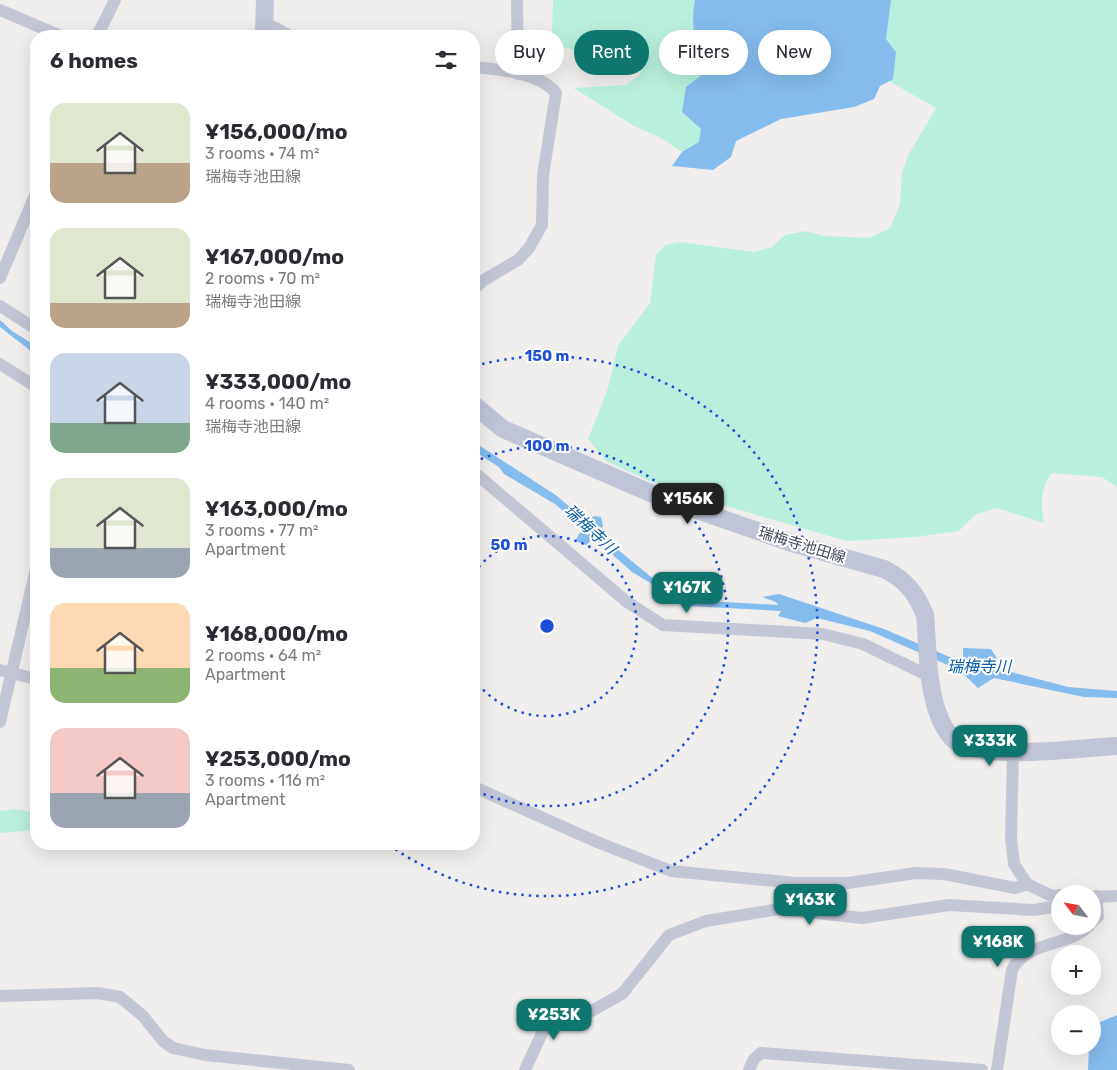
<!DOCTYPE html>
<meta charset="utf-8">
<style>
body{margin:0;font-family:Rubik,"Noto Sans JP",sans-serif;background:#f2f2f3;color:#2b2b33;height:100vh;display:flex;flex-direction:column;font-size:19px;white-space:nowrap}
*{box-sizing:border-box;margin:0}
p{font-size:16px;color:#7c7c81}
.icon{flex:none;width:28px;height:28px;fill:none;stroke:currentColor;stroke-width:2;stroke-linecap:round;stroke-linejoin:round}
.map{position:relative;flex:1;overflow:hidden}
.sheet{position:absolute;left:30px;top:30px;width:450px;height:820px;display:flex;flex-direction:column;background:#fff;border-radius:20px;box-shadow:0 5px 20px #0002}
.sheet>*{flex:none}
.guide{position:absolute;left:495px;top:30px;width:475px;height:45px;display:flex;gap:10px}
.needle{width:32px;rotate:302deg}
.fabs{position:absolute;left:1051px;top:885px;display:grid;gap:10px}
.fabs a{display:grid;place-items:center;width:50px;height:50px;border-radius:50%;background:#fff;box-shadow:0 5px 20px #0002;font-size:25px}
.price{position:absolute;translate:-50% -42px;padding:0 11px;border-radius:10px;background:#0f766e;color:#fff;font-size:16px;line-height:32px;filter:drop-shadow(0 1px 2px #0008)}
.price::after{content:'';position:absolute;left:50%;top:30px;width:15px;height:11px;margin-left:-8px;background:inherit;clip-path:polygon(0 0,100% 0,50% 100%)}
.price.selected{background:#222;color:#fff}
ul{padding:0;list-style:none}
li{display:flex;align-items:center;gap:15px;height:125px;padding:0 20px}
li span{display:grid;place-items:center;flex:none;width:140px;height:100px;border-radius:15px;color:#555}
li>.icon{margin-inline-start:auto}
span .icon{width:60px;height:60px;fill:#fffc;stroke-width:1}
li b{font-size:21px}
h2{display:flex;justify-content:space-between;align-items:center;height:60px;padding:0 20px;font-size:21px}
.tag{padding:0 18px;border-radius:22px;background:#fff;box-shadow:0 5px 20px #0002;font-size:18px;line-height:45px}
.tag.selected{background:#0f766e;color:#fff}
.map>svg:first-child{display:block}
</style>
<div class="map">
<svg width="1117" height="1070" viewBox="0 0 1117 1070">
<rect width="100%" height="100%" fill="#f0eded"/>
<g fill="#b9f0dd">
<polygon points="553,0 706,0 707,136 687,155 661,138 634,126 574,88 626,85 640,75 642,61 621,49 579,51 562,47 552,33"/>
<path d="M870,0H1117V487L1102,477L1051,473C1040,492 1041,502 1044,523L997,508L975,515L959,531L915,537L846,541L665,488L606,461L588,439L608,388L618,346L650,303L656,255L665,245L680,242L754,252L772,247L785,235L806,231L823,236L869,238L890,228L900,204L902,172L909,154L936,108L868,69Z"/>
<polygon points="15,809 36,813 36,830 0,833 0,811"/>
</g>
<g fill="#84bcee">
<path d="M695,0H891L886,39L896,52L893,79L880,86L874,99L854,107L781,119L736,141L731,157L713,170L672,166L682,152L699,142L701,129L682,112L686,87L703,74C696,50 690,25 695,0Z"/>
<polygon points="0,320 12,331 36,346 36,355 0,327"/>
<polygon points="474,442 557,496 587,522 594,516 601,517 603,526 600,530 600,535 656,581 690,600 778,605 776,602 762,597 779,594 884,629 952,658 963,660 963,648 991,649 1001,665 1011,672 1068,687 1117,691 1117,698 1084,697 994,678 978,688 959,670 870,631 817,618 805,623 778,616 781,611 689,606 632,572 594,538 586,545 575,541 583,528 555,504 504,474 499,467 474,451"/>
<polygon points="1117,1015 1117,1070 1088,1070 1089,1046 1092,1046 1093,1025"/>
</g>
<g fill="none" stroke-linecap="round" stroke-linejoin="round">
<g stroke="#c3c7d5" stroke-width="12">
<polyline points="517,0 518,74"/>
<polyline points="0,10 61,36"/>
<polyline points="263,26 272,26 290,36"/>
<polyline points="97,36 115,0"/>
<path d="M474,67C500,70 539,72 556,93L543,175L542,225L529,248L518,260L484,280L474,289"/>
<polyline points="0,278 36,193"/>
<polyline points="0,306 36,329"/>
<polyline points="0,364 36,387"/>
<polyline points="474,472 627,602 663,625 823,634 863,644 931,677"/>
<polyline points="0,670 36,679"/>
<polyline points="0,722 36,569"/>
<polyline points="1013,752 1011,838 1014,864 1027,884 1052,896 1060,895"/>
<polyline points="474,787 597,842 671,871 796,883 848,883 916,873 944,874 1015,888 1027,884"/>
<polyline points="1092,897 1117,896"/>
<polyline points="1092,922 1098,917 1096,896"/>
<polyline points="0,996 98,993 120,997 143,1016 163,1041 173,1048 205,1055 349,1070"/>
<polyline points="525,1070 543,1031 554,1022 586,1014 622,994 669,935 706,921 779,909 862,918 949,905 1033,910 1060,906"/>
<polyline points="749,1070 754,1059 761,1053 982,1070"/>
<path d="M997,1070L1012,970C1027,940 1066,948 1089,926"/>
</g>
<g stroke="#bfc4d7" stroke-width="18">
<polyline points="264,36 265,0"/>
<path d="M474,405L503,429L662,498L792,543L884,569C906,580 916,593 925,615C928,649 927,690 941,721C944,727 948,735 954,740C984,762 1079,748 1117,746"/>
</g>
</g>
<g fill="none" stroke="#1d4ed8" stroke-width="2.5" stroke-dasharray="2.5 5">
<path d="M474 573A90 90 0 1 1 474 679"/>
<path d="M474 462A180 180 0 1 1 474 790"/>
<path d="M475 366A270 270 0 1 1 388 844"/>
</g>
<g text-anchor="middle" stroke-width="4" stroke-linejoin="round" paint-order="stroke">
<g font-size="15" fill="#454a5b" stroke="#fff">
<text transform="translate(802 545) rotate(17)" y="5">瑞梅寺池田線</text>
</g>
<g font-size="16" font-style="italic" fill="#085daa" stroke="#fff">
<text transform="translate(591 529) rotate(43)" y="6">瑞梅寺川</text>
<text x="979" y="672">瑞梅寺川</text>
</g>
</g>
<circle cx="547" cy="626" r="8" fill="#1d4ed8" stroke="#fff" stroke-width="2.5"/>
<g font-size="15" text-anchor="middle" font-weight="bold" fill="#1d4ed8" stroke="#fff" stroke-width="4" stroke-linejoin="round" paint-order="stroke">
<text x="547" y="361">150 m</text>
<text x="547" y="451">100 m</text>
<text x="509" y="550">50 m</text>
</g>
</svg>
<div class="fabs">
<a><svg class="needle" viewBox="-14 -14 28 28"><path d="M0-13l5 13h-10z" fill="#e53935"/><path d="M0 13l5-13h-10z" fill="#7c7c81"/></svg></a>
<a>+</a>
<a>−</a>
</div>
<b class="price selected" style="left:688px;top:525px">¥156K</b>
<b class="price" style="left:687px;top:614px">¥167K</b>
<b class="price" style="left:990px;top:767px">¥333K</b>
<b class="price" style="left:810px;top:926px">¥163K</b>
<b class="price" style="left:998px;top:968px">¥168K</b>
<b class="price" style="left:554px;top:1041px">¥253K</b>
<div class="guide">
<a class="tag">Buy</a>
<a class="tag selected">Rent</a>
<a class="tag">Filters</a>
<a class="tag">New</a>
</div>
<section class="sheet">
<h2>6 homes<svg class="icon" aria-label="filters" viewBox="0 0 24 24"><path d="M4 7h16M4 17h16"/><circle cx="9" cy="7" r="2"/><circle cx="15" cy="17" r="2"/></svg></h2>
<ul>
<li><span style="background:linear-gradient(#dfe7d0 60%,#b9a48a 0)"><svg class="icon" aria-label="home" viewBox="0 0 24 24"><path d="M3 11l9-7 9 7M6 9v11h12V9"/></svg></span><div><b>¥156,000/mo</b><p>3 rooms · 74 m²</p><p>瑞梅寺池田線</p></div></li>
<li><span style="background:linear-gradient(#dfe7d0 75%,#b9a48a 0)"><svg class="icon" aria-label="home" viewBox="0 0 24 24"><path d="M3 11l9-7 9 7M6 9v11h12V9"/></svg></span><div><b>¥167,000/mo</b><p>2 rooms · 70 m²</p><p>瑞梅寺池田線</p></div></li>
<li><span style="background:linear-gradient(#c9d6e8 70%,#7fa58c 0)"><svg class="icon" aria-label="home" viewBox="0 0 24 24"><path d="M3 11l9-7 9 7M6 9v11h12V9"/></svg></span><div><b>¥333,000/mo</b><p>4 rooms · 140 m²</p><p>瑞梅寺池田線</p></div></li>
<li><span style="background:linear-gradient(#dfe7d0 70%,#9aa5b1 0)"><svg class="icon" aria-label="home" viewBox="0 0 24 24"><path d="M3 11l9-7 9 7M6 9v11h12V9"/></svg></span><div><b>¥163,000/mo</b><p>3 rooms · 77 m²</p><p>Apartment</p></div></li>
<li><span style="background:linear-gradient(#ffd9b3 65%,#8fb573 0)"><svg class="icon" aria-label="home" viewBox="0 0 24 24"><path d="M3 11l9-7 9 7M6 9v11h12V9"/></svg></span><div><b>¥168,000/mo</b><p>2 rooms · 64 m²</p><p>Apartment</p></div></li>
<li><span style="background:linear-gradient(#f6c9c9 65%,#9aa5b1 0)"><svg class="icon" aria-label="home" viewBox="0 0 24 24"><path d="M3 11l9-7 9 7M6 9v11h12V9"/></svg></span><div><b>¥253,000/mo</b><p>3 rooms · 116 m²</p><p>Apartment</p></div></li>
</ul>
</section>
</div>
